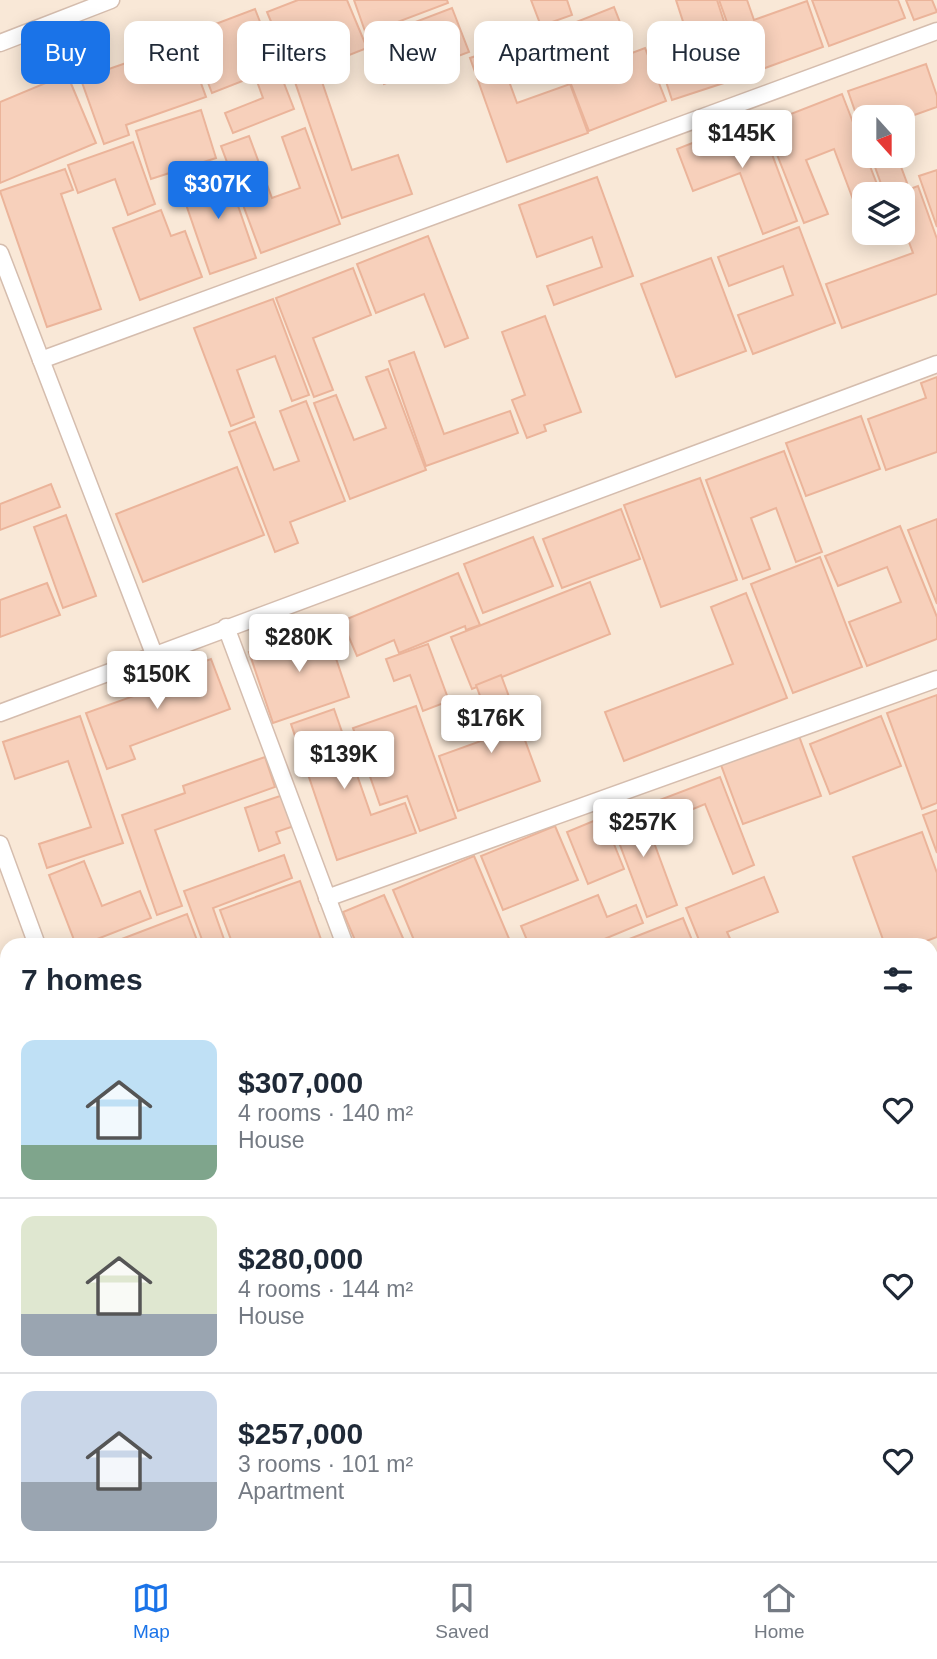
<!DOCTYPE html>
<meta charset="utf-8">
<style>
body{margin:0;font-family:Helvetica,sans-serif;background:#f6f6f7;color:#1f2937;height:100vh;display:flex;flex-direction:column;font-size:26px;white-space:nowrap}
*{box-sizing:border-box;margin:0}
p{font-size:23px;color:#747a83}
.icon{flex:none;width:38px;height:38px;fill:none;stroke:currentColor;stroke-width:2;stroke-linecap:round;stroke-linejoin:round}
.map{position:relative;flex:1;overflow:hidden}
.details{position:absolute;left:0px;top:938px;width:938px;height:623px;display:flex;flex-direction:column;background:#fff;border-radius:21px 21px 0 0;box-shadow:0 4px 18px #0003}
.details>*{flex:none}
.guide{position:absolute;left:21px;top:21px;width:896px;height:63px;display:flex;gap:14px}
.needle{width:46px;rotate:159deg}
.buttons{position:absolute;left:852px;top:105px;display:grid;gap:14px}
.buttons a{display:grid;place-items:center;width:63px;height:63px;border-radius:14px;background:#fff;box-shadow:0 4px 18px #0003;font-size:35px}
.price{position:absolute;translate:-50% -60px;padding:0 16px;border-radius:7px;background:#fff;color:#222;font-size:23px;line-height:46px;filter:drop-shadow(0 2px 4px #0008)}
.price::after{content:'';position:absolute;left:50%;top:42px;width:21px;height:16px;margin-left:-10px;background:inherit;clip-path:polygon(0 0,100% 0,50% 100%)}
.price.on{background:#1a73e8;color:#fff}
ul{padding:0;list-style:none}
li{display:flex;align-items:center;gap:21px;height:175px;padding:0 21px}
li+li{border-top:2px solid #e0e1e3}
li span{display:grid;place-items:center;flex:none;width:196px;height:140px;border-radius:14px;color:#555}
li>.icon{margin-inline-start:auto}
span .icon{width:84px;height:84px;fill:#fffc;stroke-width:1}
li b{font-size:30px}
h2{display:flex;justify-content:space-between;align-items:center;height:84px;padding:0 21px;font-size:30px}
.tag{padding:0 24px;border-radius:14px;background:#fff;box-shadow:0 4px 18px #0003;font-size:24px;line-height:63px}
.tag.on{background:#1a73e8;color:#fff}
.menu{display:flex;justify-content:space-around;align-items:center;height:98px;border-top:2px solid #e0e1e3;background:#fff;font-size:19px;color:#747a83}
.menu a{display:grid;justify-items:center;gap:4px}
.menu .on{color:#1a73e8}
.map>svg:first-child{display:block}
</style>
<div class="map">
<svg width="937" height="1561" viewBox="0 0 937 1561">
<rect width="100%" height="100%" fill="#fef4e7"/>
<path fill="#f9e8d7" fill-rule="evenodd" d="M0,0H937V1561H0ZM864,117H903V156H864ZM864,194H903V233H864ZM7,945H931V1554H7Z"/>
<g fill="#f7d0bb" stroke="#ebb49a" stroke-width="2">
<polygon points="298,0 347,0 367,48 294,77 267,12"/>
<polygon points="354,0 447,0 448,3 366,34"/>
<polygon points="531,0 567,0 572,15 541,26"/>
<polygon points="676,0 717,0 742,77 672,100 656,51 689,40"/>
<polygon points="719,0 747,0 754,20 807,1 823,47 746,75"/>
<polygon points="812,0 898,0 905,18 829,46"/>
<polygon points="906,0 932,0 937,12 914,20"/>
<polygon points="614,7 632,53 645,48 666,101 589,131 551,32"/>
<polygon points="452,8 469,52 384,84 368,40"/>
<polygon points="255,9 294,109 233,133 225,113 263,98 255,76 212,93 189,34"/>
<polygon points="186,42 206,97 126,125 129,135 104,144 74,60 102,49 109,69"/>
<polygon points="497,49 517,103 570,84 588,133 507,162 470,58"/>
<polygon points="926,64 937,96 937,107 903,119 903,117 864,117 864,137 848,91"/>
<polygon points="319,73 352,170 398,155 412,194 342,218 295,82"/>
<polygon points="67,74 96,143 0,183 0,102"/>
<polygon points="842,94 880,192 864,194 864,198 854,202 834,149 806,160 828,214 804,223 765,124"/>
<polygon points="201,110 216,158 151,179 136,131"/>
<polygon points="758,117 797,221 763,234 740,173 693,191 677,149"/>
<polygon points="305,128 340,224 261,253 221,146 249,136 272,198 300,188 282,137"/>
<polygon points="133,142 155,204 128,215 115,179 78,193 68,165"/>
<polygon points="871,156 897,156 907,183 884,192"/>
<polygon points="225,168 256,258 210,274 179,184"/>
<polygon points="65,169 73,190 61,194 101,309 47,327 0,191"/>
<polygon points="937,170 937,227 919,176"/>
<polygon points="597,177 633,276 554,305 547,286 602,267 592,237 537,257 519,205"/>
<polygon points="918,186 937,239 937,294 842,328 826,284 913,253 903,226 903,194 896,194"/>
<polygon points="161,210 171,236 185,231 202,277 140,300 113,228"/>
<polygon points="799,227 835,323 753,354 738,315 793,295 783,266 729,286 718,257"/>
<polygon points="428,236 468,338 445,347 424,294 376,313 357,264"/>
<polygon points="711,258 746,351 676,377 641,284"/>
<polygon points="353,268 371,315 313,338 333,390 314,397 276,298"/>
<polygon points="273,299 309,395 292,401 275,356 237,370 254,417 231,426 194,328"/>
<polygon points="545,316 581,412 544,425 546,431 527,438 512,400 525,395 502,332"/>
<polygon points="414,352 444,434 510,411 518,433 426,466 389,361"/>
<polygon points="388,369 426,470 350,499 314,403 336,395 354,440 386,428 366,377"/>
<polygon points="937,377 937,452 886,470 868,419 926,398 921,383"/>
<polygon points="306,401 345,501 290,522 298,543 275,552 229,432 255,422 274,470 299,461 280,411"/>
<polygon points="861,416 880,469 806,496 786,443"/>
<polygon points="784,451 822,552 796,562 776,508 751,518 770,569 743,579 706,480"/>
<polygon points="237,467 264,535 143,582 116,514"/>
<polygon points="700,478 737,580 661,607 624,505"/>
<polygon points="51,484 60,507 0,530 0,504"/>
<polygon points="621,509 640,559 562,588 543,539"/>
<polygon points="66,515 96,596 63,608 34,527"/>
<polygon points="937,519 937,604 908,530"/>
<polygon points="900,526 937,617 937,639 867,666 849,622 901,602 887,567 838,586 825,556"/>
<polygon points="533,537 553,586 483,613 464,564"/>
<polygon points="820,557 862,667 793,693 751,584"/>
<polygon points="458,573 480,625 466,630 465,626 399,653 394,640 357,656 342,621"/>
<polygon points="590,582 610,634 472,689 451,637"/>
<polygon points="47,583 60,615 0,637 0,600"/>
<polygon points="746,593 787,698 624,761 605,712 733,664 711,607"/>
<polygon points="325,626 349,697 273,723 249,652"/>
<polygon points="428,644 449,701 423,711 410,675 394,681 386,659"/>
<polygon points="211,659 230,709 130,746 135,759 107,769 86,713 145,692 142,684"/>
<polygon points="501,675 540,781 458,811 439,756 495,736 476,685"/>
<polygon points="937,695 937,803 922,809 887,713"/>
<polygon points="416,706 456,818 420,831 407,796 380,805 353,728"/>
<polygon points="334,709 371,815 405,803 416,833 337,860 291,724"/>
<polygon points="80,716 123,843 47,868 39,844 91,827 68,761 15,779 3,742"/>
<polygon points="881,716 901,766 830,794 810,744"/>
<polygon points="799,736 821,796 743,824 721,765"/>
<polygon points="265,757 275,787 155,830 182,906 157,915 122,815 185,793 183,786"/>
<polygon points="720,777 754,865 733,874 705,804 657,824 649,804"/>
<polygon points="283,795 294,826 276,832 280,843 259,851 245,808"/>
<polygon points="639,802 677,905 647,917 608,813"/>
<polygon points="937,810 937,853 923,815"/>
<polygon points="603,817 624,869 588,884 567,832"/>
<polygon points="555,826 578,880 503,910 481,856"/>
<polygon points="922,832 937,873 937,937 916,945 885,945 853,857"/>
<polygon points="284,855 292,878 213,908 226,945 204,945 184,891"/>
<polygon points="474,856 510,941 500,945 416,945 393,890"/>
<polygon points="84,861 102,906 140,891 151,918 82,945 76,945 49,875"/>
<polygon points="764,877 778,912 727,932 733,945 701,945 686,908"/>
<polygon points="300,881 323,945 233,945 220,910"/>
<polygon points="384,895 406,945 357,945 343,912"/>
<polygon points="598,895 607,917 636,905 643,923 590,945 529,945 521,926"/>
<polygon points="187,914 198,943 192,945 106,945"/>
<polygon points="683,918 694,945 614,945"/>
<polygon points="7,982 7,1013 0,1015 0,985"/>
<polygon points="937,995 937,1097 931,1081 931,997"/>
<polygon points="7,1077 7,1251 0,1254 0,1080"/>
<polygon points="937,1199 937,1246 931,1249 931,1201"/>
<polygon points="937,1345 937,1397 931,1400 931,1347"/>
<polygon points="7,1477 7,1553 0,1556 0,1480"/>
<polygon points="16,1554 103,1554 106,1561 0,1561"/>
<polygon points="271,1554 299,1554 302,1561 274,1561"/>
<polygon points="342,1554 393,1554 396,1561 324,1561"/>
<polygon points="400,1554 467,1554 470,1561 403,1561"/>
<polygon points="474,1554 501,1554 481,1561 477,1561"/>
</g>
<g fill="none" stroke-linecap="round" stroke-linejoin="round">
<g stroke="#d5bdae" stroke-width="19">
<g id="lane">
<polyline points="0,43 111,0"/>
<polyline points="0,253 154,654"/>
<polyline points="41,360 937,31"/>
<polyline points="226,627 345,945"/>
<polyline points="0,713 937,364"/>
<polyline points="0,844 37,945"/>
<polyline points="327,898 937,679"/>
<polyline points="931,979 937,977"/>
<polyline points="0,1448 7,1446"/>
<polyline points="573,1554 576,1561"/>
</g>
</g>
<g stroke="#d5bdae" stroke-width="33">
<g id="street">
<polyline points="931,1536 937,1533"/>
<polyline points="881,1561 895,1554"/>
</g>
</g>
<use href="#lane" stroke="#fff" stroke-width="16"/>
<use href="#street" stroke="#fff" stroke-width="30"/>
</g>
</svg>
<div class="buttons">
<a><svg class="needle" viewBox="-14 -14 28 28"><path d="M0-13l5 13h-10z" fill="#e53935"/><path d="M0 13l5-13h-10z" fill="#747a83"/></svg></a>
<a><svg class="icon" aria-label="layers" viewBox="0 0 24 24"><path d="M12 4l9 5-9 5-9-5zM3 14l9 5 9-5"/></svg></a>
</div>
<b class="price" style="left:742px;top:170px">$145K</b>
<b class="price on" style="left:218px;top:221px">$307K</b>
<b class="price" style="left:299px;top:674px">$280K</b>
<b class="price" style="left:157px;top:711px">$150K</b>
<b class="price" style="left:491px;top:755px">$176K</b>
<b class="price" style="left:344px;top:791px">$139K</b>
<b class="price" style="left:643px;top:859px">$257K</b>
<div class="guide">
<a class="tag on">Buy</a>
<a class="tag">Rent</a>
<a class="tag">Filters</a>
<a class="tag">New</a>
<a class="tag">Apartment</a>
<a class="tag">House</a>
</div>
<section class="details">
<h2>7 homes<svg class="icon" aria-label="filters" viewBox="0 0 24 24"><path d="M4 7h16M4 17h16"/><circle cx="9" cy="7" r="2"/><circle cx="15" cy="17" r="2"/></svg></h2>
<ul>
<li><span style="background:linear-gradient(#bfe0f5 75%,#7fa58c 0)"><svg class="icon" aria-label="home" viewBox="0 0 24 24"><path d="M3 11l9-7 9 7M6 9v11h12V9"/></svg></span><div><b>$307,000</b><p>4 rooms · 140 m²</p><p>House</p></div><svg class="icon" aria-label="heart" viewBox="0 0 24 24"><path d="M12 20l-8-8c-3-5 5-10 8-4 3-6 11-1 8 4z"/></svg></li>
<li><span style="background:linear-gradient(#dfe7d0 70%,#9aa5b1 0)"><svg class="icon" aria-label="home" viewBox="0 0 24 24"><path d="M3 11l9-7 9 7M6 9v11h12V9"/></svg></span><div><b>$280,000</b><p>4 rooms · 144 m²</p><p>House</p></div><svg class="icon" aria-label="heart" viewBox="0 0 24 24"><path d="M12 20l-8-8c-3-5 5-10 8-4 3-6 11-1 8 4z"/></svg></li>
<li><span style="background:linear-gradient(#c9d6e8 65%,#9aa5b1 0)"><svg class="icon" aria-label="home" viewBox="0 0 24 24"><path d="M3 11l9-7 9 7M6 9v11h12V9"/></svg></span><div><b>$257,000</b><p>3 rooms · 101 m²</p><p>Apartment</p></div><svg class="icon" aria-label="heart" viewBox="0 0 24 24"><path d="M12 20l-8-8c-3-5 5-10 8-4 3-6 11-1 8 4z"/></svg></li>
</ul>
</section>
</div>
<nav class="menu">
<a class="on"><svg class="icon" aria-label="map" viewBox="0 0 24 24"><path d="M3 6l6-2 6 2 6-2v14l-6 2-6-2-6 2zM9 4v14M15 6v14"/></svg>Map</a>
<a><svg class="icon" aria-label="saved" viewBox="0 0 24 24"><path d="M7 4h10v16l-5-4-5 4z"/></svg>Saved</a>
<a><svg class="icon" aria-label="home" viewBox="0 0 24 24"><path d="M3 11l9-7 9 7M6 9v11h12V9"/></svg>Home</a>
</nav>
